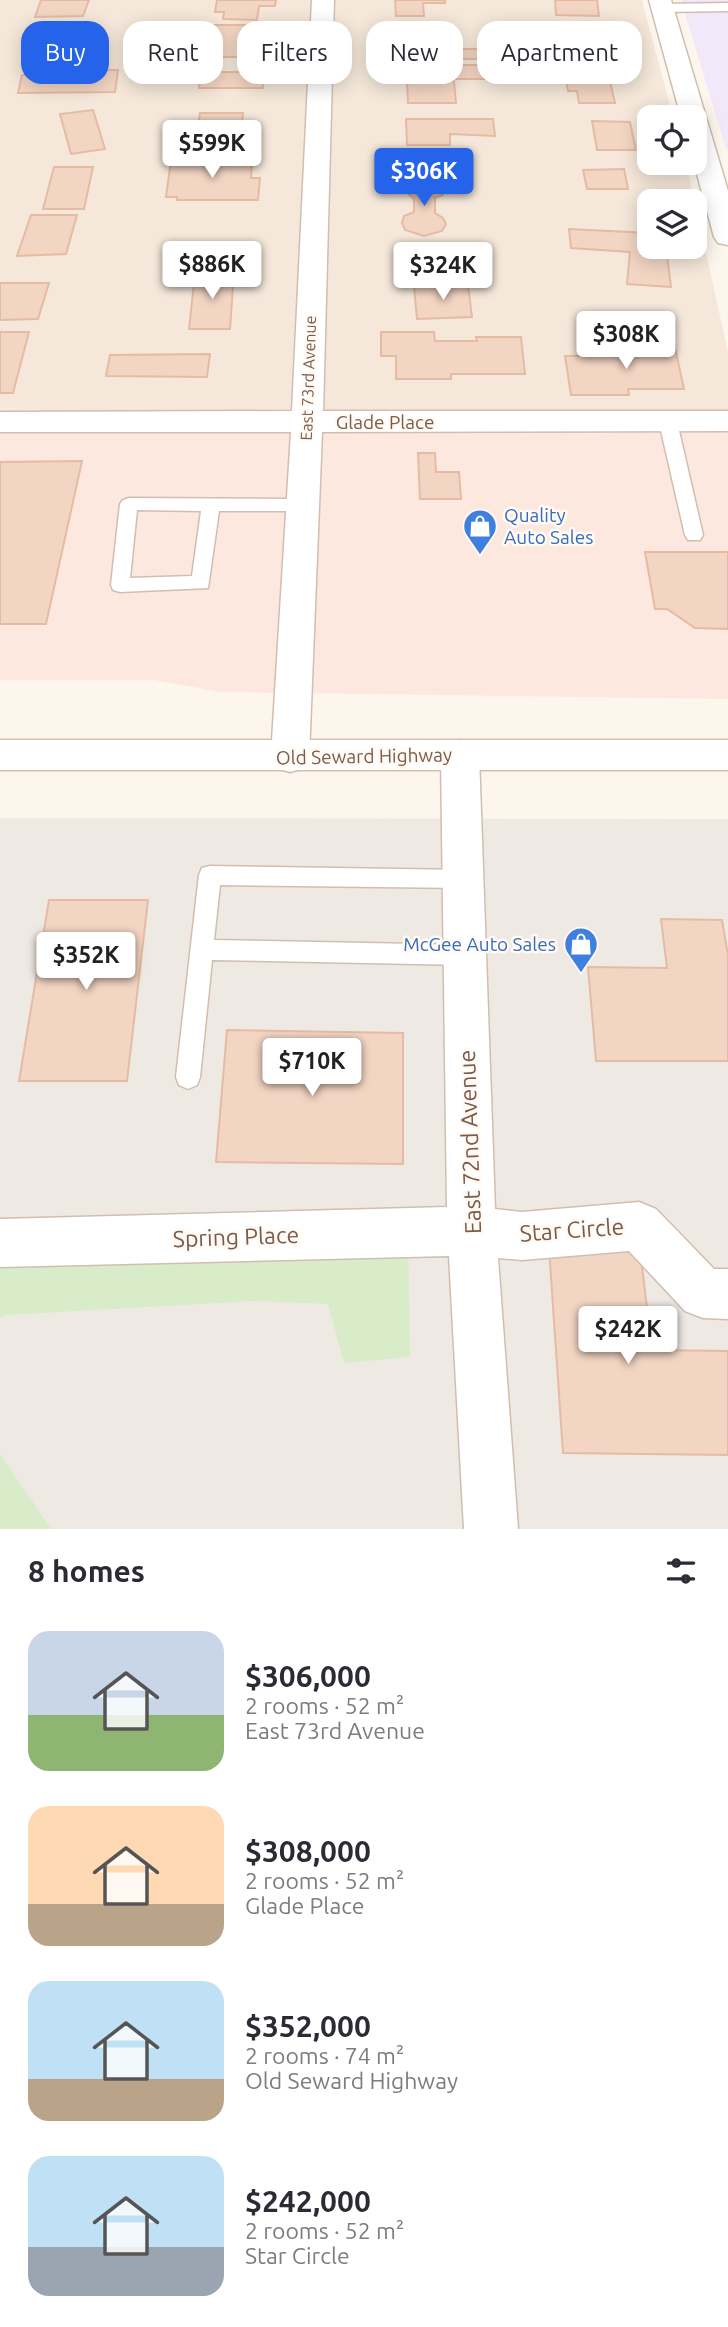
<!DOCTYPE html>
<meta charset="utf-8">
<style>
body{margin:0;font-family:Ubuntu,sans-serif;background:#f7f7f7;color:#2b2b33;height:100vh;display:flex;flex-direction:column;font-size:26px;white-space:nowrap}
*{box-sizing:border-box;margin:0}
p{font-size:23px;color:#7c7c81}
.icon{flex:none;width:38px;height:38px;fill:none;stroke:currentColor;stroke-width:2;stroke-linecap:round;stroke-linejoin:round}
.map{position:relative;height:1529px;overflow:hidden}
.sheet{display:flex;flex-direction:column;background:#fff;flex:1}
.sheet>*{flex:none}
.hud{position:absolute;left:21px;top:21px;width:686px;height:63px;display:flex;gap:14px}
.tools{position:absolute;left:637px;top:105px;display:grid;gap:14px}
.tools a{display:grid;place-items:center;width:70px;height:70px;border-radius:14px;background:#fff;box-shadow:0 4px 18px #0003;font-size:35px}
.price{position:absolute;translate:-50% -60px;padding:0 16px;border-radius:7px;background:#fff;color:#222;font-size:23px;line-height:46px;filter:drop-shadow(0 2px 4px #0008)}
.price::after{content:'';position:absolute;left:50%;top:42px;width:21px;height:16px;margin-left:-10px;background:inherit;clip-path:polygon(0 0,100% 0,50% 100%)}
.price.selected{background:#2563eb;color:#fff}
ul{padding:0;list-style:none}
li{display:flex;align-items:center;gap:21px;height:175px;padding:0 28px}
li span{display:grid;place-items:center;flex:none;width:196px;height:140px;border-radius:21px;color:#555}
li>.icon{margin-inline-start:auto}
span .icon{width:84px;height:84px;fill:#fffc;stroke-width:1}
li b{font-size:30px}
h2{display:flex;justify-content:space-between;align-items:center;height:84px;padding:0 28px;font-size:30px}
.tag{padding:0 24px;border-radius:21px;background:#fff;box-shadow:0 4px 18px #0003;font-size:24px;line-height:63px}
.tag.selected{background:#2563eb;color:#fff}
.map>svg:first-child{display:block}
</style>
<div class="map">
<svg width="728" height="1529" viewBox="0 0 728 1529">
<rect width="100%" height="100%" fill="#fdf6ec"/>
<path fill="#f5e8da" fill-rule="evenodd" d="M0,0H642L673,117H649V163H686L728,352V411L307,422L0,408ZM649,201H695V247H649Z"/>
<polygon fill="#fde8e0" points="0,408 307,422 728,411 728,699 220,692 154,680 0,680"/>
<polygon fill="#efe9e4" points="0,818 728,819 728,1529 0,1529"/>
<polygon fill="#f3e8fa" points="681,0 728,0 728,149 726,149"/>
<g fill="#d8ecc9">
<polygon points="408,1240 410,1357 344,1363 328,1304 255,1301 6,1315 0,1319 0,1264"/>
<polygon points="0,1454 51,1529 0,1529"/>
</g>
<g fill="#f3d5c3" stroke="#e6bba3" stroke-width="2">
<polygon points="41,0 89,0 83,16 35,17"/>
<polygon points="217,0 276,0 275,6 259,6 257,20 223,19 224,12 215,12"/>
<polygon points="395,0 445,0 445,3 423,3 424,16 396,16"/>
<polygon points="555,0 597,0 599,16 556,15"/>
<polygon points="39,23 80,24 68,59 26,58"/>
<polygon points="214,25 254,25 252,57 210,57"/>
<polygon points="405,25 436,25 437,39 443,39 443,48 406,48"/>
<polygon points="566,25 598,25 603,46 544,45 541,31 567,31"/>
<polygon points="453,49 486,49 487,59 454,59"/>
<polygon points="606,64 615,103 579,103 577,91 568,91 564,71 583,68 582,65"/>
<polygon points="453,65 488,65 489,79 454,79"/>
<polygon points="102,70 118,70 115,92 18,93 22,75 101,74"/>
<polygon points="201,72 264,72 263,88 199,88"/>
<polygon points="407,81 454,81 456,103 408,103"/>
<polygon points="93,110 105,149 71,154 60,114"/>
<polygon points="200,113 243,113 239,155 194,155"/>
<polygon points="406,119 493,119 495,136 450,134 450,145 407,145"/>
<polygon points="592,121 630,122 636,150 597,150"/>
<polygon points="171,160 252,160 251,178 260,178 258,200 177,200 177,197 166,197"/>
<polygon points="54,167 93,167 84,209 43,209"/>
<polygon points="624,169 628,189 587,189 583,170"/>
<polygon points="422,178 432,180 444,188 443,195 435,198 435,213 443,218 446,224 442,231 424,236 405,230 402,223 404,216 414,212 414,199 403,189 404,184"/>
<polygon points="31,215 77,215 66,254 17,256"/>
<polygon points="569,229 649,233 649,247 666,247 671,287 627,284 630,252 571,248"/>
<polygon points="234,273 230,329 189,329 195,274"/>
<polygon points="0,283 49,283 38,319 0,320"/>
<polygon points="468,285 472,317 417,319 414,287"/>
<polygon points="0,332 29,332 13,393 0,393"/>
<polygon points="381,332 434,332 435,341 477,341 476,337 521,337 525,374 451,374 451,379 396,379 396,356 381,356"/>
<polygon points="631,343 674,343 684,389 628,389 629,395 571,395 565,356 634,355"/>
<polygon points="210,354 207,377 106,376 110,355"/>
<polygon points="418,453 435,453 436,472 459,472 461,499 420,499"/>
<polygon points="82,461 46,624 0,624 0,462"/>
<polygon points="645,552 728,552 728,629 695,628 667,609 655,609"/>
<polygon points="49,900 148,900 127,1081 19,1081"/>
<polygon points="661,919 722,920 728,955 728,1061 596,1061 588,967 667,968"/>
<polygon points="227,1030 403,1033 403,1164 216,1162"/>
<polygon points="549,1248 640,1249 652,1350 728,1351 728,1455 563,1453"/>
</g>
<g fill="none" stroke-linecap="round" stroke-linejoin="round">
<g stroke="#d1beb0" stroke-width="3">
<g id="lane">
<polygon points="728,3 728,11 662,12 656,8 662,4"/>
<polygon points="668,416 677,422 703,535 700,540 688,540 685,535 659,422"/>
<path d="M129,498L303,499L309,501L312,505L309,509L303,511H219L208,588L120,592L113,590L111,585L120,504L123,500ZM137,510L201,511L192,576L130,578Z"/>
<polygon points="210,866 463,870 471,872 474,879 471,886 463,888 220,885 214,940 465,945 473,948 477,955 473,962 465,965 212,960 200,1077 197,1085 188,1089 179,1085 176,1077 199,875 202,868"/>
</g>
</g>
<g stroke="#d1beb0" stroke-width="3">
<g id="street">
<polygon points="312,0 334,0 323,411 728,411 728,431 322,432 309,757 304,768 290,772 276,768 271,757 291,432 0,432 0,412 292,411"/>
<polygon points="649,0 671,0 728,191 728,245 718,243 714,237 694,163 695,117 681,117"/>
<polygon points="460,740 474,744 479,755 495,1209 522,1212 639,1202 656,1209 714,1269 728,1269 728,1319 703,1318 685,1311 629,1251 522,1260 498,1258 518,1529 464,1529 449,1256 0,1267 0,1219 447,1207 441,755 446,744"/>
</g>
</g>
<g stroke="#d6c0b0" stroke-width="3">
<rect id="secondary" x="0" y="740" width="728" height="30"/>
</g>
<use href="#lane" fill="#fff" fill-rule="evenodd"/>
<use href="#street" fill="#fff" fill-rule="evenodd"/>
<use href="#secondary" fill="#fff" fill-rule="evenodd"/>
</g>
<defs>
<g id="shop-pin" transform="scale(1.75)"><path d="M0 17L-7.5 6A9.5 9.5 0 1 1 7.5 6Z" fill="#3f7fe0" stroke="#fffaf3"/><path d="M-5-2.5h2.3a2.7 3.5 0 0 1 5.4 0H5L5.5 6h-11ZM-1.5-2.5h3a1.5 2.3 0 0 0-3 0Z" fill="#fff"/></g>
</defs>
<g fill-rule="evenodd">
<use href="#shop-pin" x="480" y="526"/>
<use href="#shop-pin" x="581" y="944"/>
</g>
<g text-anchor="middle" stroke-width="5" stroke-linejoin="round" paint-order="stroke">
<g font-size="16" fill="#7a5c4d" stroke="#fffaf3">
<text transform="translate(308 378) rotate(-88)" y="6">East 73rd Avenue</text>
</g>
<g font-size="19" fill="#7a5c4d" stroke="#fffaf3">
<text x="385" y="429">Glade Place</text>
<text transform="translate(364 756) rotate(-1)" y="7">Old Seward Highway</text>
</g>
<g font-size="19" fill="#366cbe" stroke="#fffaf3" text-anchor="start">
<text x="504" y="522">Quality<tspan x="504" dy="22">Auto Sales</tspan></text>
<text x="556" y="951" text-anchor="end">McGee Auto Sales</text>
</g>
<g font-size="23" fill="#7a5c4d" stroke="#fffaf3">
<text transform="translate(470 1142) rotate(-92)" y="8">East 72nd Avenue</text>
<text transform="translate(572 1230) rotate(-4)" y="8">Star Circle</text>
<text transform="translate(236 1237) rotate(-2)" y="8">Spring Place</text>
</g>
</g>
</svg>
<div class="tools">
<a><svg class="icon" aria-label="locate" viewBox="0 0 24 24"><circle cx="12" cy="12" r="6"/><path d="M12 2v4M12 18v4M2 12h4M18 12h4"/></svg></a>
<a><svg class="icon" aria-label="layers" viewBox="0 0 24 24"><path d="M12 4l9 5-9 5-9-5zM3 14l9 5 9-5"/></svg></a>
</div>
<b class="price" style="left:212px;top:180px">$599K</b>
<b class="price selected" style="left:424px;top:208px">$306K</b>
<b class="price" style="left:212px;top:301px">$886K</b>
<b class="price" style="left:443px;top:302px">$324K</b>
<b class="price" style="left:626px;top:371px">$308K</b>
<b class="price" style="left:86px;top:992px">$352K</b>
<b class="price" style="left:312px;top:1098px">$710K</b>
<b class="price" style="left:628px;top:1366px">$242K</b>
<div class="hud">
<a class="tag selected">Buy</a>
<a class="tag">Rent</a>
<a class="tag">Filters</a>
<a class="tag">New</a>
<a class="tag">Apartment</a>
</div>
</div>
<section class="sheet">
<h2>8 homes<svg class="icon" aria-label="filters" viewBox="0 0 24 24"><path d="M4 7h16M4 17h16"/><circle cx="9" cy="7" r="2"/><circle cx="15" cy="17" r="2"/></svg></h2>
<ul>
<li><span style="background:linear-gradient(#c9d6e8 60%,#8fb573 0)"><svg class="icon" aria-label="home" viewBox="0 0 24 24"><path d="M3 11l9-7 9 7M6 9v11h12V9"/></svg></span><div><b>$306,000</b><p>2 rooms · 52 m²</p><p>East 73rd Avenue</p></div></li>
<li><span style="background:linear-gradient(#ffd9b3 70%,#b9a48a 0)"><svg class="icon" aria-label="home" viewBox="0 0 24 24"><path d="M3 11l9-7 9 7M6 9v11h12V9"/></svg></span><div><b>$308,000</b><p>2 rooms · 52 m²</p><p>Glade Place</p></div></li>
<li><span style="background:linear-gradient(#bfe0f5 70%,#b9a48a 0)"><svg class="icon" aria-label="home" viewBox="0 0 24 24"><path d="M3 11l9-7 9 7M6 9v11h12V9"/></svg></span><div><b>$352,000</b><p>2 rooms · 74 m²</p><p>Old Seward Highway</p></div></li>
<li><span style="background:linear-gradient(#bfe0f5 65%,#9aa5b1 0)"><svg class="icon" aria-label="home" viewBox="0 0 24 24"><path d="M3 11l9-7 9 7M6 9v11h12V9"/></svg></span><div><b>$242,000</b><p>2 rooms · 52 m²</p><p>Star Circle</p></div></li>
</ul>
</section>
